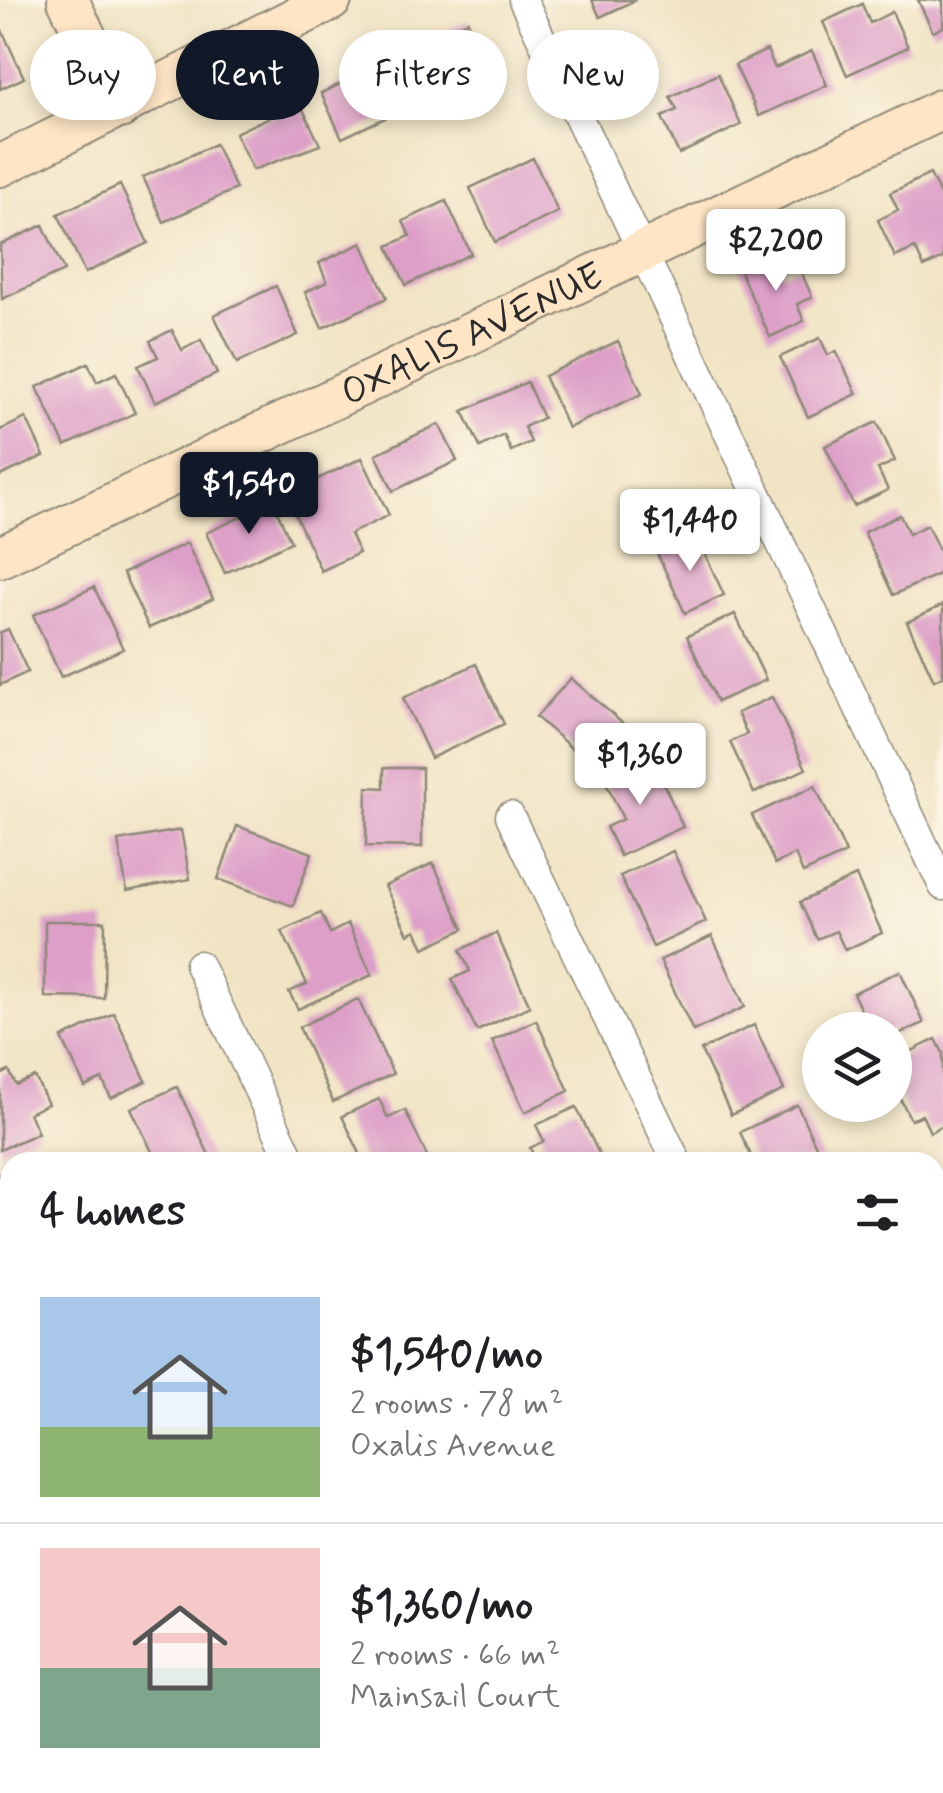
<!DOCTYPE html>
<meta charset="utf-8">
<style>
body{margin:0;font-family:Mynerve,sans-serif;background:#f6f6f6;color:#202124;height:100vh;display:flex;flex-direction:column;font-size:38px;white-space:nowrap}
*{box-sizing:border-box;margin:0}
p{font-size:32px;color:#757577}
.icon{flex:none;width:55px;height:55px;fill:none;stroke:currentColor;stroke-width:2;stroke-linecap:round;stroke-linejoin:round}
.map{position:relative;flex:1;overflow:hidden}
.side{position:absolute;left:0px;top:1152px;width:945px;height:642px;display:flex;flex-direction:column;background:#fff;border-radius:30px 30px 0 0;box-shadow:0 5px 15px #0003}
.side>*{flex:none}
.banner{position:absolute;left:30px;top:30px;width:885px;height:90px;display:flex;gap:20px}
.fabs{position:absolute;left:802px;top:1012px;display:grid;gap:20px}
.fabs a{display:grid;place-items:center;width:110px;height:110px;border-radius:50%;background:#fff;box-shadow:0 5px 15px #0003;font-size:50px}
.price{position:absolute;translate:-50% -85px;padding:0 22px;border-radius:10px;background:#fff;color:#222;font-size:32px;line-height:65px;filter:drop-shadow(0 2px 5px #0008)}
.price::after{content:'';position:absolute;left:50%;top:60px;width:30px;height:22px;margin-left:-15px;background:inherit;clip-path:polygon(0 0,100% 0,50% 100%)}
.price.selected{background:#111827;color:#fff}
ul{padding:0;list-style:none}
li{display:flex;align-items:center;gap:30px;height:250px;padding:0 40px}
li+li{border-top:2px solid #e0e0e0}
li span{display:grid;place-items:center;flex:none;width:280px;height:200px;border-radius:0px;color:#555}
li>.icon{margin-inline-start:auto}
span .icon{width:120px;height:120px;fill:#fffc;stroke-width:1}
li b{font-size:42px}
h2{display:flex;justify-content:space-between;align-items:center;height:120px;padding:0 40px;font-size:42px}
.pill{padding:0 35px;border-radius:45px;background:#fff;box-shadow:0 5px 15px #0003;font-size:35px;line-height:90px}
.pill.selected{background:#111827;color:#fff}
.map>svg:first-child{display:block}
</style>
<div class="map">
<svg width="943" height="1793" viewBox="0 0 943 1793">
<rect width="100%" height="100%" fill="#fcf5e5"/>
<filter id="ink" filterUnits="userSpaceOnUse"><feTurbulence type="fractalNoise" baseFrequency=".01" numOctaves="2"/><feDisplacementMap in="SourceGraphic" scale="20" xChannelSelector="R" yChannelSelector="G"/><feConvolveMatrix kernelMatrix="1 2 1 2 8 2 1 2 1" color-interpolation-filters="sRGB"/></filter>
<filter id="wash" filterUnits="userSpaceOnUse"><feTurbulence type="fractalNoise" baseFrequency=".0048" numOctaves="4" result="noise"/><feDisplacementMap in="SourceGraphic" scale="40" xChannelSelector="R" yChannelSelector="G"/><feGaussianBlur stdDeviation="2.25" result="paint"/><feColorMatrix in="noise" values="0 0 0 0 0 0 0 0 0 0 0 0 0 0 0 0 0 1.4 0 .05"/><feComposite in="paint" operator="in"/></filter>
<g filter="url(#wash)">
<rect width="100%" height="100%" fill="#f1e4c5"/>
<g id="blocks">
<g fill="#dd9fc8">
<polygon points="592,0 636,0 600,17"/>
<polygon points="918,0 943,0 943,27 933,32"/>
<polygon points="862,4 870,23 892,12 908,47 847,75 823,22"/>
<polygon points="468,21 485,57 416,89 400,53"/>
<polygon points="0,26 24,78 0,89"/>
<polygon points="767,50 775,68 812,51 827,85 759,116 735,65"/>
<polygon points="385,63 401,98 383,106 387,117 342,138 321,93"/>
<polygon points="718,74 741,125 679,154 662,117 677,110 670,97"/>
<polygon points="300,103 320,145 253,170 235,133"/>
<polygon points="215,144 236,189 164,222 143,177"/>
<polygon points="533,158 558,212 495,242 470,188"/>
<polygon points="930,174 943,201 943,258 924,267 915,248 895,257 878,220 898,210 890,193"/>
<polygon points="120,185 148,243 85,273 58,214"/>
<polygon points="446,201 471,254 406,285 388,246 410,236 403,221"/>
<polygon points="43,225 64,271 2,299 0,245"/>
<polygon points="362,243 387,298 322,328 305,292 327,282 319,263"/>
<polygon points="773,254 781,274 799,267 812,297 797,304 804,321 770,337 739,269"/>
<polygon points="276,286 298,335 237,363 214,315"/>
<polygon points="172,330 182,350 201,340 217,374 155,402 138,366 158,357 150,341"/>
<polygon points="820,338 828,355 836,351 857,394 808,417 780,357"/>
<polygon points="618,341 642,394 568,428 544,376"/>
<polygon points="88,363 97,382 116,373 135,413 65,446 37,387"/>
<polygon points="527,382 543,418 524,427 531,442 511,451 504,435 480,447 463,411"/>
<polygon points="26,418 44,456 0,476 0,430"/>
<polygon points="877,422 895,461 878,469 888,490 854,506 825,446"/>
<polygon points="439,424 457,461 393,491 376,454"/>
<polygon points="362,458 389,515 350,534 359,553 321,571 286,494"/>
<polygon points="273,502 291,542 225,573 206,533"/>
<polygon points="900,515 909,534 927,525 943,559 943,572 893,595 864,532"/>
<polygon points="696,535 724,595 685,613 657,553"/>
<polygon points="187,543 213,599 149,628 123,573"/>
<polygon points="94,587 123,649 61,677 33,615"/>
<polygon points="943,605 943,676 934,680 907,622"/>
<polygon points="735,614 766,680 717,702 687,636"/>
<polygon points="8,629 28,672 0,685 0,633"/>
<polygon points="476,664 504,724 431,758 403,698"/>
<polygon points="571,678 629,729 594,768 536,717"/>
<polygon points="772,697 806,769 754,793 730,742 747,734 737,713"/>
<polygon points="643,760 651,777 659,773 683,827 620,856 606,827 623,819 604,778"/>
<polygon points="384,768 422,768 422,847 366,846 367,787 384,788"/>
<polygon points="815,786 846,853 803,873 795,854 775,864 752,815"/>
<polygon points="237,826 312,853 293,906 218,879"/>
<polygon points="181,830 190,879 127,891 118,841"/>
<polygon points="673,851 706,922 653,947 620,876"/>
<polygon points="433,863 464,929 424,948 416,930 408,934 385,886"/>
<polygon points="856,876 882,933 845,950 836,931 817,939 800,902"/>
<polygon points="321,913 330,933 348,924 372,975 298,1009 289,992 307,984 282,931"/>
<polygon points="45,921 105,921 104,998 45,997"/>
<polygon points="496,933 530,1006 477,1031 452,979 470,971 460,950"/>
<polygon points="712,936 745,1007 693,1031 660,960"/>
<polygon points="900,971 924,1023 895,1036 895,1030 870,1030 853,993"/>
<polygon points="358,999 393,1074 333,1102 299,1027"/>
<polygon points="114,1013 146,1081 111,1098 102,1079 85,1087 62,1038"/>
<polygon points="536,1020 569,1091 525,1112 492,1041"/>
<polygon points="754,1025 784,1090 731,1115 701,1050"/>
<polygon points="936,1039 943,1053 943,1125 930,1132 922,1115 911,1120 895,1088 895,1083 905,1078 896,1059"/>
<polygon points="9,1071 16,1085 35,1077 48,1104 29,1113 38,1133 0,1150 0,1075"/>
<polygon points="177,1087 210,1157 198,1162 157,1162 131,1108"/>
<polygon points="379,1099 388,1118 405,1110 427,1156 415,1162 364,1162 342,1116"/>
<polygon points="797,1105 822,1159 754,1162 740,1132"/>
<polygon points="576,1107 603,1162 537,1162 530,1148 544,1141 536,1125"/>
<polygon points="10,1170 10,1234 0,1213 0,1174"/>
<polygon points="943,1462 943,1556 935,1540 935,1466"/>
<polygon points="54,1785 117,1785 120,1793 58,1793"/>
<polygon points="294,1785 318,1785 322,1793 277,1793"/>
<polygon points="848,1785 889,1785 872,1793 852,1793"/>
</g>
</g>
</g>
<g filter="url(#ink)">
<use href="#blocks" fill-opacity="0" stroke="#8e8878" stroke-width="2.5"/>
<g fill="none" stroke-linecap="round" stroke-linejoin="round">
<g stroke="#8e8878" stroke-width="31">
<g id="street">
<polyline points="523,0 943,886"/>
<polyline points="510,816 677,1162"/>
<polyline points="199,965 292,1162"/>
<polyline points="935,1190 943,1186"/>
<polyline points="0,1388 10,1409"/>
<polyline points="0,1640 10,1636"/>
<polyline points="935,1715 943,1732"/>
<polyline points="186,1785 190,1793"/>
<polyline points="587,1785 591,1793"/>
</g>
</g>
<g stroke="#8e8878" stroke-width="44">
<g id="secondary">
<polyline points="68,0 120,108"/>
<polyline points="0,166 331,0"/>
<path id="s1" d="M0,557L943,109"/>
</g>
</g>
<use href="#street" stroke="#fff" stroke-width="28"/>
<use href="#secondary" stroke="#fde5c5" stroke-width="40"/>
</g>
</g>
<g text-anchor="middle" stroke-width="10" stroke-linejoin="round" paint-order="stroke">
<g font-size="38" fill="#2b2b2b" stroke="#fcf5e5">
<text dy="13" stroke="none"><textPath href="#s1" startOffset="522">OXALIS AVENUE</textPath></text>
</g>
</g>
</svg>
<div class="fabs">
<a><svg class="icon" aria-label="layers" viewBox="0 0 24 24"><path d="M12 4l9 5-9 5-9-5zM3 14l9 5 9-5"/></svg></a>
</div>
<b class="price" style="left:776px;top:294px">$2,200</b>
<b class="price selected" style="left:249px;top:537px">$1,540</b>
<b class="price" style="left:690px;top:574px">$1,440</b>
<b class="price" style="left:640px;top:808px">$1,360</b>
<div class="banner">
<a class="pill">Buy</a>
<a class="pill selected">Rent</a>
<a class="pill">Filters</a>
<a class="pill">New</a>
</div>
<section class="side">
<h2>4 homes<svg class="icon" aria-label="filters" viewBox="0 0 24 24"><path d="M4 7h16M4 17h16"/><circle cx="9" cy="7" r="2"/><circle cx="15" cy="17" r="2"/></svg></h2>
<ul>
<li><span style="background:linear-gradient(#a9c7e8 65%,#8fb573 0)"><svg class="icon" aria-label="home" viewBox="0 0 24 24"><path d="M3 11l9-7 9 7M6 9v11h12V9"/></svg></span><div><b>$1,540/mo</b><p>2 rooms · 78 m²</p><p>Oxalis Avenue</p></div></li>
<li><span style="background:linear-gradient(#f6c9c9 60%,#7fa58c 0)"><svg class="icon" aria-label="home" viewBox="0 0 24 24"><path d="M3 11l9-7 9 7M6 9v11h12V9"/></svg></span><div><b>$1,360/mo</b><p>2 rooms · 66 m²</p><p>Mainsail Court</p></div></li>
</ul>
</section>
</div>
